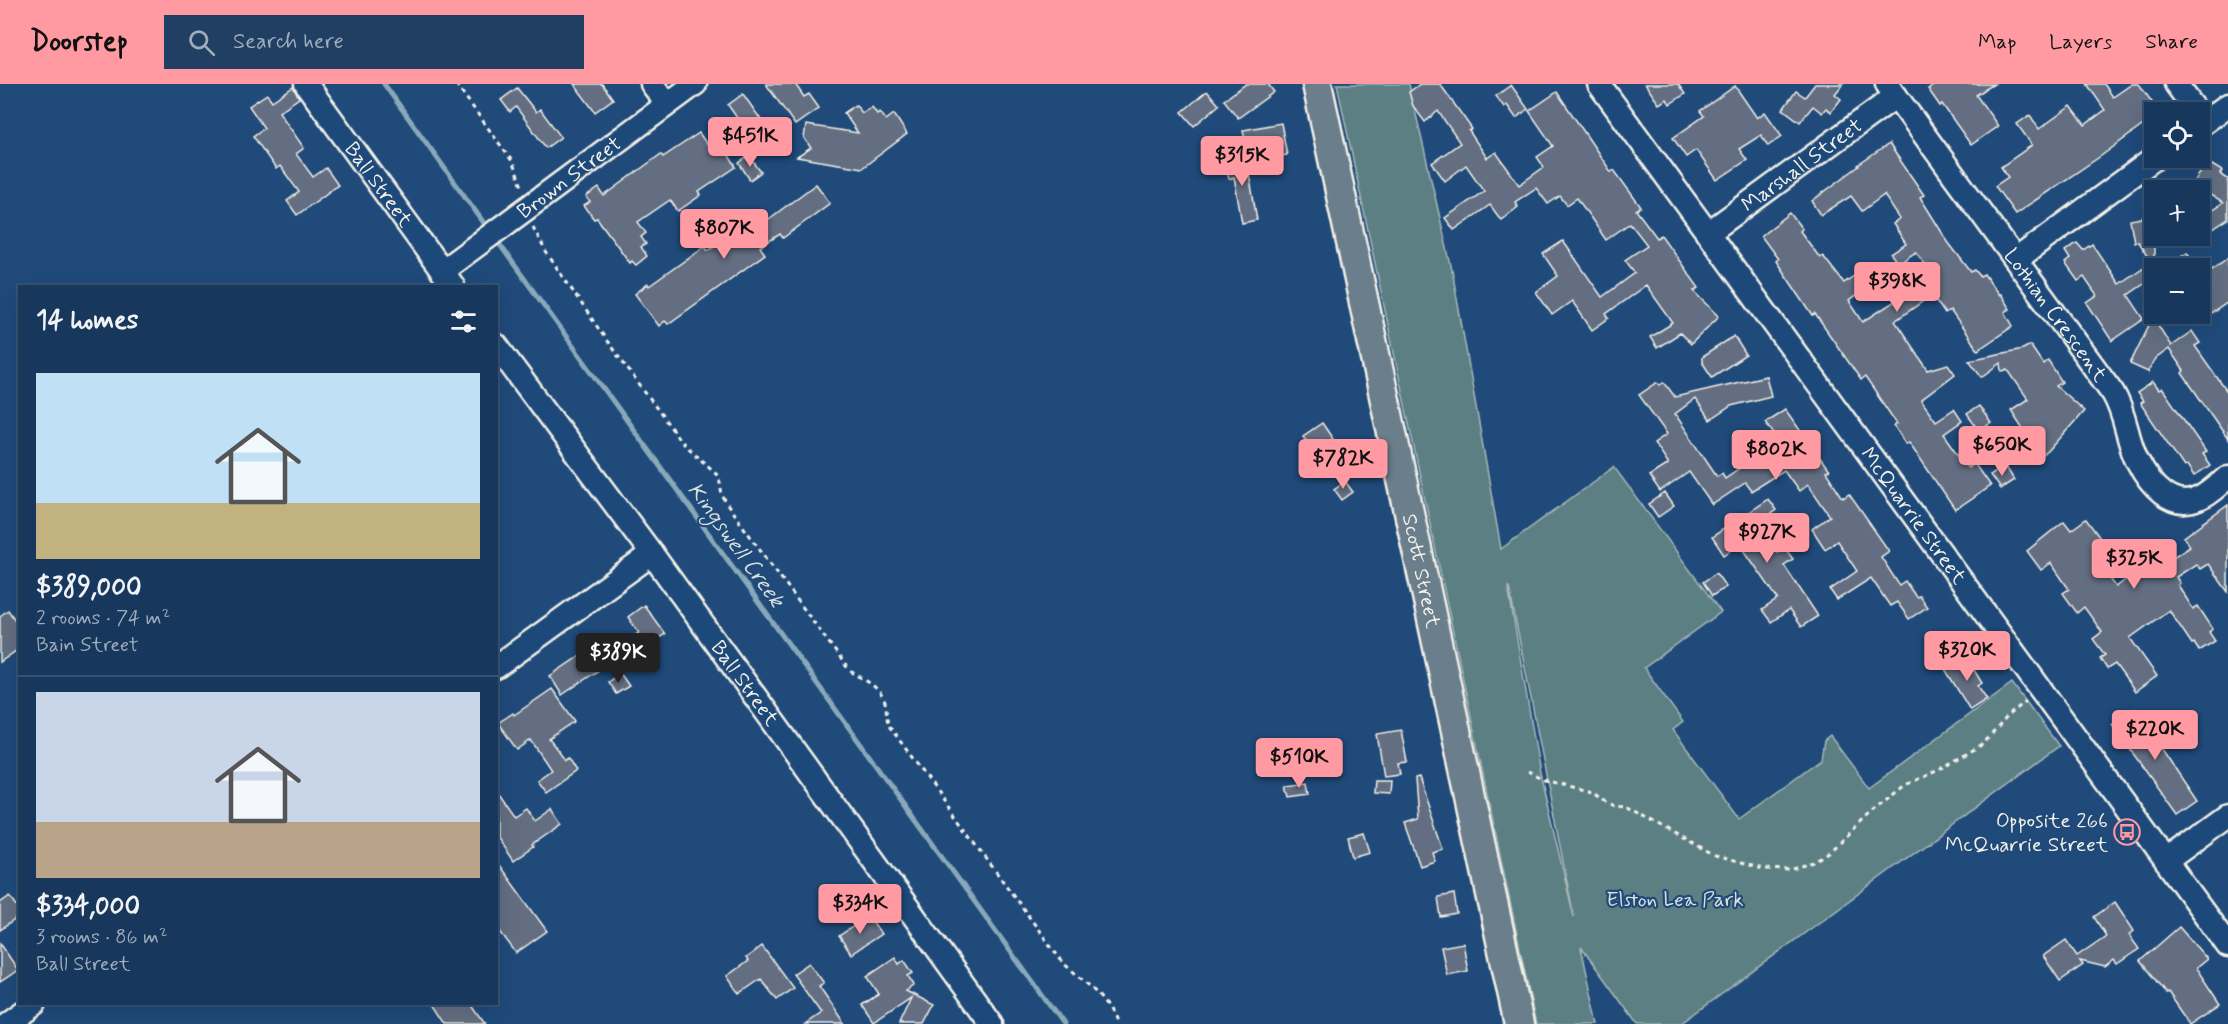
<!DOCTYPE html>
<meta charset="utf-8">
<style>
body{margin:0;font-family:Mynerve,sans-serif;background:#203f62;color:#f1f3f6;height:100vh;display:flex;flex-direction:column;font-size:22px;white-space:nowrap}
*{box-sizing:border-box;margin:0}
p{font-size:20px;color:#9eacbb}
.icon{flex:none;width:33px;height:33px;fill:none;stroke:currentColor;stroke-width:2;stroke-linecap:round;stroke-linejoin:round}
.map{position:relative;flex:1;overflow:hidden}
.drawer{position:absolute;left:18px;top:201px;width:480px;height:720px;display:flex;flex-direction:column;background:#17385c;border-radius:0px;box-shadow:0 6px 24px #0002,0 0 0 2px #365272}
.drawer>*{flex:none}
.tools{position:absolute;left:2144px;top:18px;display:grid;gap:12px}
.tools a{display:grid;place-items:center;width:66px;height:66px;border-radius:0px;background:#17385c;box-shadow:0 6px 24px #0002,0 0 0 2px #365272;font-size:30px}
.price{position:absolute;translate:-50% -51px;padding:0 14px;border-radius:6px;background:#ff9aa2;color:#111;font-size:20px;line-height:39px;filter:drop-shadow(0 2px 3px #0008)}
.price::after{content:'';position:absolute;left:50%;top:36px;width:18px;height:14px;margin-left:-9px;background:inherit;clip-path:polygon(0 0,100% 0,50% 100%)}
.price.current{background:#222;color:#fff}
ul{padding:0;list-style:none}
li{display:grid;align-content:center;gap:12px;height:318px;padding:0 18px}
li+li{border-top:2px solid #365272}
li span{display:grid;place-items:center;height:186px;border-radius:0px;color:#555}
li>.icon{margin-inline-start:auto}
span .icon{width:108px;height:108px;fill:#fffc;stroke-width:1}
li b{font-size:26px}
h2{display:flex;justify-content:space-between;align-items:center;height:72px;padding:0 18px;font-size:26px}
header{display:flex;align-items:center;gap:36px;box-sizing:border-box;height:84px;padding:0 30px;background:#ff9aa2;color:#111}
header strong{font-size:28px}
nav{display:flex;gap:33px;margin-inline-start:auto;font-size:21px}
.search{width:420px;height:54px;background:#203f62;display:flex;align-items:center;gap:15px;box-sizing:border-box;padding:0 21px;border-radius:0px;color:#9eacbb;font-size:22px}
.map>svg:first-child{display:block}
</style>
<header>
<strong>Doorstep</strong>
<div class="search"><svg class="icon" aria-label="search" viewBox="0 0 24 24"><circle cx="10" cy="10" r="6"/><path d="M15 15l6 6"/></svg>Search here</div>
<nav><a>Map</a><a>Layers</a><a>Share</a></nav>
</header>
<div class="map">
<svg width="2228" height="940" viewBox="0 0 2228 940">
<rect width="100%" height="100%" fill="#1f4a7a"/>
<filter id="ink" filterUnits="userSpaceOnUse"><feTurbulence type="fractalNoise" baseFrequency=".0167" numOctaves="2"/><feDisplacementMap in="SourceGraphic" scale="12" xChannelSelector="R" yChannelSelector="G"/><feConvolveMatrix kernelMatrix="1 2 1 2 8 2 1 2 1" color-interpolation-filters="sRGB"/></filter>
<g filter="url(#ink)">
<path fill="#5b7f84" stroke="#a8b8b6" stroke-width="1.5" fill-rule="evenodd" d="M1337,0H1409L1452,186L1501,465L1614,383L1721,528L1644,584L1683,638L1673,646L1739,735L1821,675L1824,657L1830,652L1869,704L2012,599L2059,662L1681,940H1637L1581,863L1598,940H1536ZM1508,503H1509L1574,833L1540,689Z"/>
<g fill="none" stroke-linecap="round" stroke-linejoin="round">
<g stroke="#89a9b9" stroke-width="5">
<polyline points="384,0 489,146"/>
<polyline points="495,154 1063,940"/>
</g>
</g>
<g fill="#636e82" stroke="#f4f1e8" stroke-width="1.5">
<polygon points="574,0 602,0 613,15 595,28"/>
<polygon points="766,0 795,0 804,13 809,10 819,24 795,41"/>
<polygon points="1246,0 1268,0 1274,8 1238,34 1224,16"/>
<polygon points="1420,0 1440,0 1472,45 1469,47 1487,74 1496,68 1519,101 1544,83 1537,73 1553,62 1529,27 1557,8 1611,88 1614,86 1641,123 1636,126 1657,154 1661,151 1699,204 1694,207 1719,232 1691,260 1680,249 1657,264 1650,253 1673,239 1646,201 1606,230 1609,234 1592,246 1572,217 1552,231 1536,208 1558,192 1543,170 1563,157 1602,213 1635,189 1625,176 1647,161 1630,139 1606,156 1577,114 1567,121 1560,112 1548,120 1536,104 1515,118 1518,123 1501,136 1490,121 1454,146 1445,134 1484,107 1466,81 1445,97 1432,79 1460,59 1438,27 1425,38 1413,22 1409,8"/>
<polygon points="1645,0 1678,0 1685,10 1670,20 1667,15 1659,20"/>
<polygon points="1815,0 1843,0 1835,10 1841,15 1831,28 1826,24 1822,29 1813,22 1800,38 1783,25 1796,7 1805,13"/>
<polygon points="1936,0 1994,0 1976,11 1998,42 1971,61 1942,20 1940,22 1928,5"/>
<polygon points="2087,0 2104,0 2113,13 2132,0 2139,0 2159,28 2154,28 2154,33 2101,72 2015,130 1995,102 2008,93 2001,83 2032,61 2017,40 2030,31 2039,45 2071,22 2085,41 2105,26"/>
<polygon points="1511,1 1528,25 1516,34 1507,21 1504,23 1496,12"/>
<polygon points="1735,2 1757,34 1765,28 1782,52 1768,62 1761,51 1739,65 1747,76 1717,96 1696,66 1686,73 1673,54 1704,32 1700,27"/>
<polygon points="293,3 299,14 279,28 304,64 296,70 313,93 326,84 338,101 297,131 287,117 299,108 280,82 276,85 253,52 264,44 249,22 267,10 272,17"/>
<polygon points="517,4 536,28 540,25 561,53 546,64 516,23 510,28 501,16"/>
<polygon points="1207,7 1219,21 1194,42 1182,28"/>
<polygon points="743,10 775,56 760,67 728,21"/>
<polygon points="856,21 862,29 872,23 877,30 880,28 886,36 894,30 907,50 862,84 797,73 811,64 804,54 806,41 858,49 844,29"/>
<polygon points="1281,39 1287,71 1249,79 1243,46"/>
<polygon points="699,49 713,69 723,62 736,83 699,108 701,111 678,127 670,116 638,138 646,149 641,153 646,160 641,163 647,172 636,181 632,177 630,179 597,134 594,135 584,122 590,118 586,113 599,104 604,112 661,70 663,73"/>
<polygon points="1889,60 1924,111 1920,113 1948,158 1971,188 1975,186 1980,192 1984,190 1999,211 2000,210 2010,225 2005,228 2013,242 1978,266 1950,226 1945,230 1932,211 1895,237 1928,286 1948,280 1955,290 1921,316 1936,337 1954,325 1962,337 1944,350 1968,384 1974,379 1990,402 1955,426 1909,358 1906,360 1894,342 1897,340 1865,293 1861,296 1815,230 1813,232 1776,177 1778,175 1761,152 1790,129 1802,145 1800,147 1820,174 1823,172 1844,199 1865,184 1875,197 1849,217 1863,238 1912,206 1932,190 1916,168 1898,180 1891,170 1906,160 1893,140 1900,135 1884,111 1862,127 1851,112 1821,131 1812,117 1859,82 1858,81"/>
<polygon points="1246,71 1257,136 1242,139 1234,93 1229,95 1224,77"/>
<polygon points="749,72 761,88 750,96 739,79"/>
<polygon points="2207,78 2222,87 2220,90 2228,95 2228,135 2204,151 2199,144 2199,135 2223,119 2193,100"/>
<polygon points="816,100 830,119 783,154 780,150 760,163 765,170 668,240 665,237 659,242 635,210 648,200 649,202 705,162 708,166 752,135 758,143"/>
<polygon points="2154,132 2154,193 2128,211 2144,235 2112,257 2087,219 2097,212 2084,193 2078,197 2065,179 2070,175 2065,167 2077,159 2083,166 2092,160 2119,200 2151,178 2138,158 2134,158 2130,136"/>
<polygon points="2187,168 2197,184 2163,184"/>
<polygon points="2228,174 2228,218 2199,238 2199,194"/>
<polygon points="2153,233 2171,262 2192,247 2200,259 2195,262 2228,309 2228,355 2182,289 2184,287 2169,265 2154,276 2148,288 2130,280"/>
<polygon points="1734,252 1746,271 1712,293 1702,278 1702,273"/>
<polygon points="2030,261 2043,280 2048,276 2062,298 2056,302 2084,327 2048,368 2035,377 2025,361 2031,357 2011,326 2028,315 2008,286 2002,287 2001,279 1982,293 1969,276 2023,265"/>
<polygon points="1766,292 1771,312 1731,322 1710,336 1695,315 1675,330 1717,392 1722,389 1725,394 1779,357 1765,338 1785,325 1829,387 1826,388 1843,414 1849,410 1889,467 1881,473 1899,501 1905,497 1916,513 1919,512 1927,523 1909,535 1897,518 1890,522 1871,494 1837,516 1830,506 1857,487 1837,457 1825,465 1812,445 1830,432 1808,400 1799,407 1784,386 1751,407 1745,399 1712,421 1689,388 1660,408 1649,392 1668,380 1654,359 1667,350 1639,311 1658,298 1660,301 1664,298 1675,313"/>
<polygon points="2153,298 2159,306 2162,304 2206,368 2202,370 2210,381 2194,392 2187,381 2184,383 2140,319 2143,317 2137,309"/>
<polygon points="1979,322 1991,339 1979,347 1967,330"/>
<polygon points="1322,339 1337,361 1328,367 1333,375 1323,382 1303,352"/>
<polygon points="2005,381 2014,396 2000,405 1990,391"/>
<polygon points="1345,397 1353,408 1342,416 1334,405"/>
<polygon points="1665,409 1674,422 1658,433 1649,420"/>
<polygon points="1768,415 1776,426 1757,440 1777,468 1784,463 1793,475 1784,481 1818,532 1801,543 1789,526 1771,538 1762,526 1778,515 1740,460 1724,471 1712,453"/>
<polygon points="2228,421 2228,508 2208,480 2200,485 2196,480 2176,493 2180,499 2178,501 2193,525 2198,522 2213,545 2209,548 2215,557 2199,567 2194,559 2192,560 2169,526 2130,554 2157,592 2135,608 2115,580 2107,585 2100,574 2105,571 2093,555 2102,548 2084,523 2077,529 2063,509 2069,505 2051,479 2041,486 2027,467 2064,437 2071,446 2086,435 2100,454 2095,457 2104,470 2097,476 2116,503 2156,473 2161,481 2190,462 2184,453"/>
<polygon points="1716,489 1726,503 1712,512 1703,498"/>
<polygon points="644,521 665,550 641,566 632,553 639,549 628,533"/>
<polygon points="8,526 20,543 20,564 0,578 0,532"/>
<polygon points="593,563 606,581 562,611 550,592"/>
<polygon points="1965,571 1982,599 1978,602 1987,615 1970,626 1945,585"/>
<polygon points="620,589 629,602 616,610 608,598"/>
<polygon points="552,605 575,637 549,655 565,676 568,674 576,687 546,708 537,696 551,686 531,656 517,666 498,639 513,629 514,631"/>
<polygon points="2135,625 2197,717 2177,731 2112,640"/>
<polygon points="1401,646 1407,678 1398,679 1400,690 1384,692 1377,650"/>
<polygon points="1419,694 1443,765 1432,768 1435,777 1420,782 1405,739 1418,735 1415,695"/>
<polygon points="1374,696 1390,696 1389,710 1373,709"/>
<polygon points="1308,698 1310,710 1290,713 1287,701"/>
<polygon points="496,706 514,732 526,724 535,737 552,725 562,740 532,761 533,763 513,777 496,752"/>
<polygon points="1364,749 1370,768 1353,773 1348,753"/>
<polygon points="496,777 547,847 516,869 496,842"/>
<polygon points="1454,810 1457,830 1441,833 1438,813"/>
<polygon points="10,812 20,826 20,832 0,846 0,819"/>
<polygon points="2115,818 2134,847 2129,851 2139,865 2117,880 2114,876 2105,883 2080,877 2083,881 2060,897 2043,872 2066,856 2077,872 2106,852 2094,833"/>
<polygon points="869,832 881,850 851,870 839,852"/>
<polygon points="2179,843 2207,875 2196,884 2220,920 2190,940 2168,908 2166,909 2140,877"/>
<polygon points="0,859 18,886 0,898"/>
<polygon points="1463,859 1468,887 1447,891 1441,863"/>
<polygon points="762,862 793,904 777,916 761,895 739,910 727,892 748,877 746,874"/>
<polygon points="895,873 899,880 904,876 913,889 908,892 914,901 906,907 934,921 924,940 899,940 911,914 874,939 862,921 879,910 867,892"/>
<polygon points="809,879 824,899 819,902 845,940 805,940 821,929 793,890"/>
<polygon points="434,920 471,920 485,940 447,940"/>
</g>
<g fill="none" stroke-linecap="round" stroke-linejoin="round">
<g stroke="#f4f1e8" stroke-width="27">
<g id="minor">
<path id="s1" d="M306,0L453,202"/>
<polyline points="652,0 667,20"/>
<path id="s2" d="M1599,0L2228,862"/>
<path id="s3" d="M1887,0L2113,309C2127,333 2126,355 2138,378C2149,400 2171,427 2198,415C2209,411 2219,400 2228,393"/>
<polyline points="2176,0 2197,28"/>
<polyline points="2199,42 2228,21"/>
<path id="s4" d="M1708,149L1896,12"/>
<polyline points="2017,175 2155,74"/>
<path id="s5" d="M442,187L695,0"/>
<path id="s6" d="M496,261L652,470L992,940"/>
<polyline points="496,583 652,470"/>
<polyline points="2166,777 2228,732"/>
<polyline points="6,940 34,920"/>
</g>
</g>
<g stroke="#f4f1e8" stroke-width="33">
<g id="major">
<path id="s7" d="M1317,0L1519,940"/>
</g>
</g>
<g stroke="#f4f1e8" stroke-width="3" stroke-dasharray="4.5 4.5" stroke-linecap="butt">
<polyline points="456,0 512,77 523,105"/>
<path d="M533,143L546,168L607,257L683,360L716,389L720,398L722,411L728,422L849,586C863,596 879,601 885,618C887,626 886,634 889,642L1063,879C1083,896 1107,914 1115,940"/>
<polyline points="1527,688 1544,696 1592,708 1605,718 1614,722 1626,723 1715,772 1763,785 1790,786 1817,777 1829,769 1872,728 1905,701 1939,686 1983,660 2008,632 2026,617"/>
</g>
<use href="#minor" stroke="#1f4a7a" stroke-width="22"/>
<use href="#major" stroke="#6b7e8b" stroke-width="28"/>
</g>
</g>
<defs>
<g id="bus-ring" transform="scale(1.35)"><circle r="9.5" fill="#1f4a7a" stroke="#ff9aa2" stroke-width="1.5"/><path d="M-5-6H5V4H4V6H2V4H-2V6H-4V4H-5ZM-3.5-4V0h7V-4ZM-3.5 1.2v1.5H-2V1.2ZM2 1.2v1.5H3.5V1.2Z" fill="#ff9aa2"/></g>
</defs>
<g fill-rule="evenodd">
<use href="#bus-ring" x="2127" y="748"/>
</g>
<g text-anchor="middle" stroke-width="4.5" stroke-linejoin="round" paint-order="stroke">
<g font-size="21" fill="#f4f1e8" stroke="#1f4a7a">
<text dy="7" stroke="none"><textPath href="#s4" startOffset="116">Marshall Street</textPath></text>
<text dy="7" stroke="none"><textPath href="#s5" startOffset="158">Brown Street</textPath></text>
<text dy="7" stroke="none"><textPath href="#s1" startOffset="124">Ball Street</textPath></text>
<text dy="7" stroke="none"><textPath href="#s3" startOffset="286">Lothian Crescent</textPath></text>
<text dy="7" stroke="none"><textPath href="#s2" startOffset="534">McQuarrie Street</textPath></text>
<text dy="7" stroke="none"><textPath href="#s7" startOffset="498">Scott Street</textPath></text>
<text dy="7" stroke="none"><textPath href="#s6" startOffset="420">Ball Street</textPath></text>
</g>
<g font-size="21" fill="#f4f1e8" stroke="#1f4a7a" text-anchor="end">
<text x="2108" y="743">Opposite 266<tspan x="2108" dy="24">McQuarrie Street</tspan></text>
</g>
<g font-size="21" fill="#dde0d9" stroke="#1f4a7a">
<text x="1675" y="822">Elston Lea Park</text>
</g>
<g font-size="22" font-style="italic" fill="#d9dfdc" stroke="#1f4a7a">
<text transform="translate(737 460) rotate(54)" y="8">Kingswell Creek</text>
</g>
</g>
</svg>
<div class="tools">
<a><svg class="icon" aria-label="locate" viewBox="0 0 24 24"><circle cx="12" cy="12" r="6"/><path d="M12 2v4M12 18v4M2 12h4M18 12h4"/></svg></a>
<a>+</a>
<a>−</a>
</div>
<b class="price" style="left:750px;top:84px">$451K</b>
<b class="price" style="left:1242px;top:103px">$315K</b>
<b class="price" style="left:724px;top:176px">$807K</b>
<b class="price" style="left:1897px;top:229px">$398K</b>
<b class="price" style="left:2002px;top:393px">$650K</b>
<b class="price" style="left:1776px;top:397px">$802K</b>
<b class="price" style="left:1343px;top:406px">$782K</b>
<b class="price" style="left:1767px;top:480px">$927K</b>
<b class="price" style="left:2134px;top:506px">$325K</b>
<b class="price" style="left:1967px;top:598px">$320K</b>
<b class="price current" style="left:618px;top:600px">$389K</b>
<b class="price" style="left:2155px;top:677px">$220K</b>
<b class="price" style="left:1299px;top:705px">$510K</b>
<b class="price" style="left:860px;top:851px">$334K</b>
<section class="drawer">
<h2>14 homes<svg class="icon" aria-label="filters" viewBox="0 0 24 24"><path d="M4 7h16M4 17h16"/><circle cx="9" cy="7" r="2"/><circle cx="15" cy="17" r="2"/></svg></h2>
<ul>
<li><span style="background:linear-gradient(#bfe0f5 70%,#c2b280 0)"><svg class="icon" aria-label="home" viewBox="0 0 24 24"><path d="M3 11l9-7 9 7M6 9v11h12V9"/></svg></span><div><b>$389,000</b><p>2 rooms · 74 m²</p><p>Bain Street</p></div></li>
<li><span style="background:linear-gradient(#c9d6e8 70%,#b9a48a 0)"><svg class="icon" aria-label="home" viewBox="0 0 24 24"><path d="M3 11l9-7 9 7M6 9v11h12V9"/></svg></span><div><b>$334,000</b><p>3 rooms · 86 m²</p><p>Ball Street</p></div></li>
</ul>
</section>
</div>
